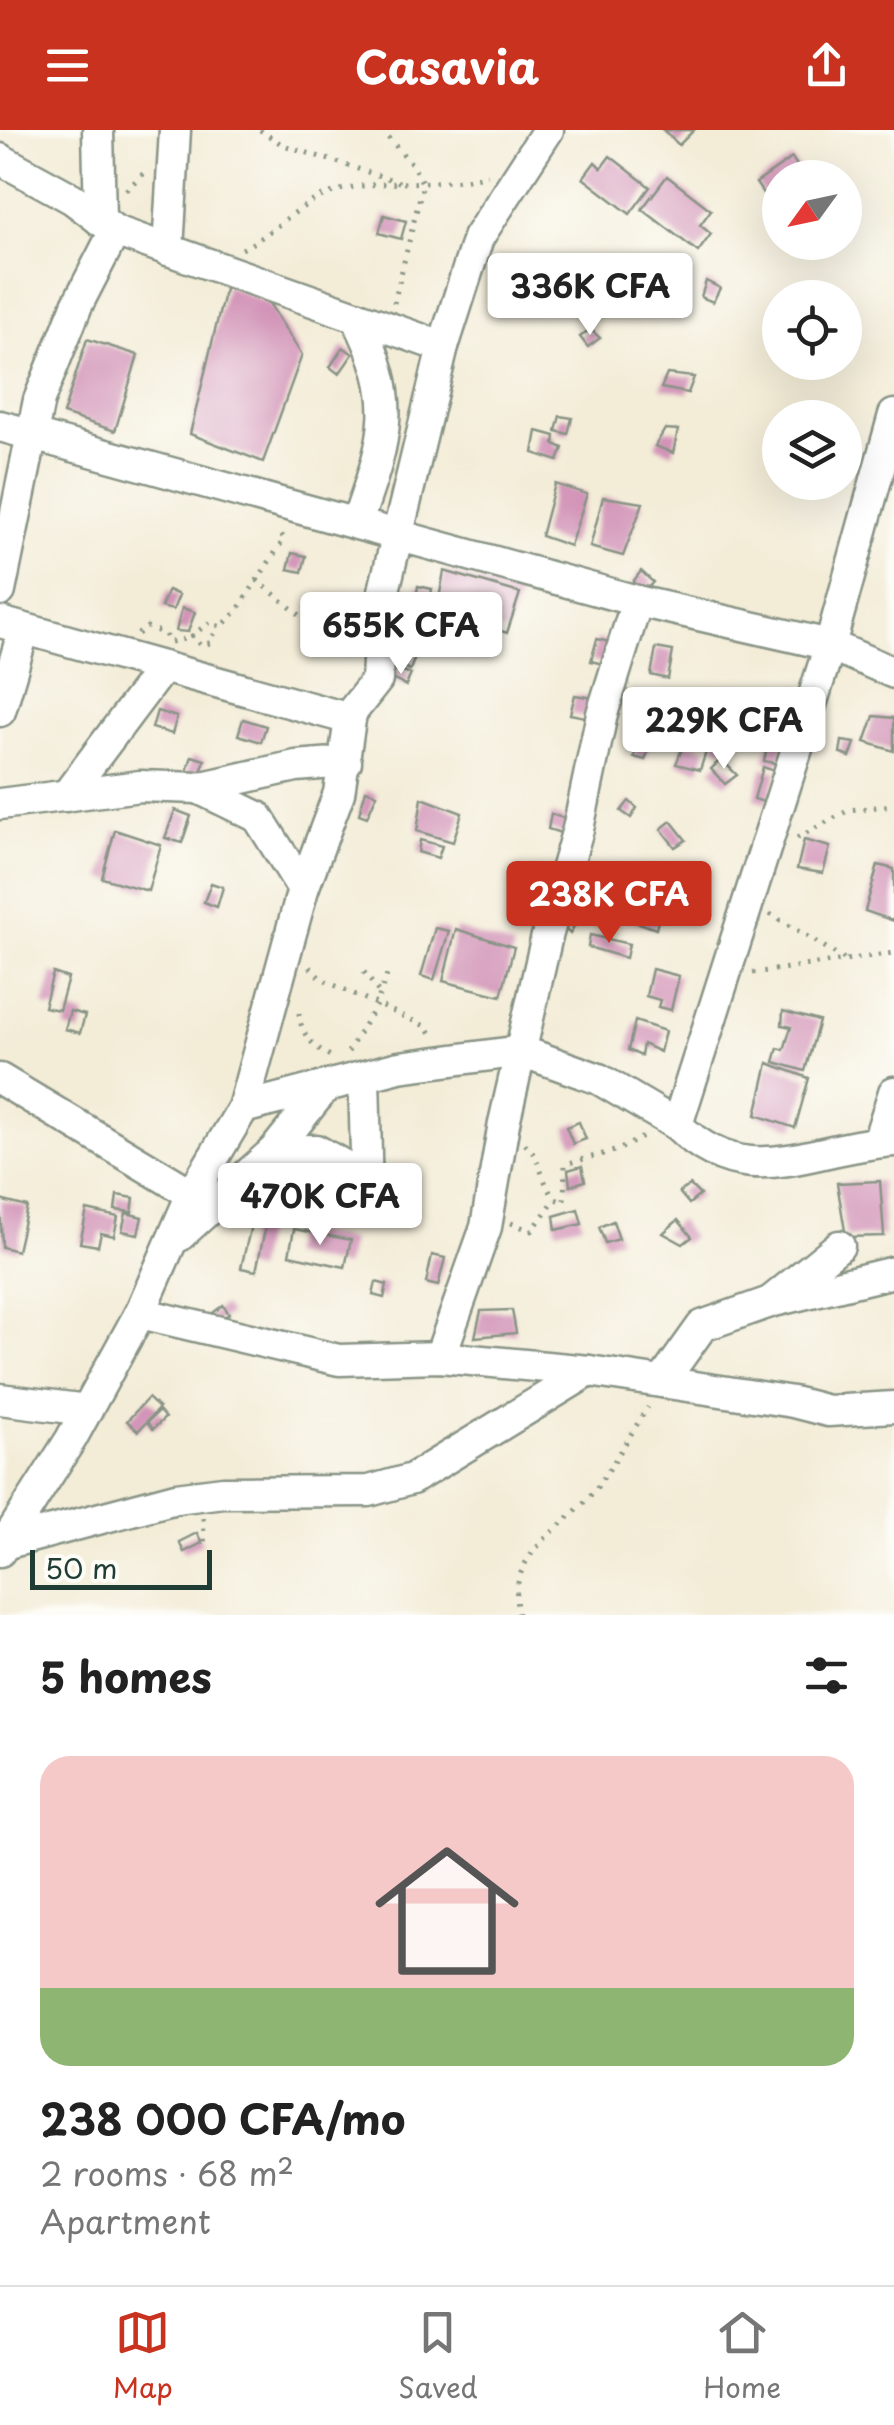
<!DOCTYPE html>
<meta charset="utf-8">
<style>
body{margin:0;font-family:"Playpen Sans",sans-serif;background:#f6f6f6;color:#222;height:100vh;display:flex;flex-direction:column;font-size:38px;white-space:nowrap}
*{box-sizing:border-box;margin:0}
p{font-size:32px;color:#767676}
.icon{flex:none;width:55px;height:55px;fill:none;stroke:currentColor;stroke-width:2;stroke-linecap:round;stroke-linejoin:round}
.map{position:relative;height:1485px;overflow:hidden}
.panel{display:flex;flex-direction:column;background:#fff;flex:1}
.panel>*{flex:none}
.needle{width:65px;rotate:237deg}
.controls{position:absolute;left:762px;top:30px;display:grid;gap:20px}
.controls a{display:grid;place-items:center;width:100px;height:100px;border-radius:50%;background:#fff;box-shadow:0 10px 40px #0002;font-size:50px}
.scale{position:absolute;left:30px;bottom:25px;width:182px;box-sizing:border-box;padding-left:10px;border:5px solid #1f3d34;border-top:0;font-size:28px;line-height:35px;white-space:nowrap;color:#1f3d34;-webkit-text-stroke:8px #fdfcf7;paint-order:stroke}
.price{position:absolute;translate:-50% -85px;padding:0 22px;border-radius:10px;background:#fff;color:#222;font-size:32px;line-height:65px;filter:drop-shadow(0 2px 5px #0008)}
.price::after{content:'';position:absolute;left:50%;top:60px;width:30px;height:22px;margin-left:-15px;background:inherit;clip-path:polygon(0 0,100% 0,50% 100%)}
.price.active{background:#c8321e;color:#fff}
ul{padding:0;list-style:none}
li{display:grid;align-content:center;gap:20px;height:530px;padding:0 40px}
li+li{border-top:2px solid #e0e0e0}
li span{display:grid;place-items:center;height:310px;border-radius:30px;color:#555}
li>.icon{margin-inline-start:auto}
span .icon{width:180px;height:180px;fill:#fffc;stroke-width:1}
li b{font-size:42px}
h2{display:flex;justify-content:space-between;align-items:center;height:120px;padding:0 40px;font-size:42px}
header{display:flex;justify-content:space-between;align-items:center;height:130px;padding:0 40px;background:#c8321e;color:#fff;font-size:45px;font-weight:700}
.tab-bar{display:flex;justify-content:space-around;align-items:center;height:140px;border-top:2px solid #e0e0e0;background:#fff;font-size:28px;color:#767676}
.tab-bar a{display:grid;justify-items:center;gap:5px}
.tab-bar .active{color:#c8321e}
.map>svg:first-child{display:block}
</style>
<header><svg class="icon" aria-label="menu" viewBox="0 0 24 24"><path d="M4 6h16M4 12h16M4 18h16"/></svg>Casavia<svg class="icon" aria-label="share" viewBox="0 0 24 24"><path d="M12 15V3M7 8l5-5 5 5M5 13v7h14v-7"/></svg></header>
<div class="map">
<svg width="894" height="1485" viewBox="0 0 894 1485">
<rect width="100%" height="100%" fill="#fdfcf7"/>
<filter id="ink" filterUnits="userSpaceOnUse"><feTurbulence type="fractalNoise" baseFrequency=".01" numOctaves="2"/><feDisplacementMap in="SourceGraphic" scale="20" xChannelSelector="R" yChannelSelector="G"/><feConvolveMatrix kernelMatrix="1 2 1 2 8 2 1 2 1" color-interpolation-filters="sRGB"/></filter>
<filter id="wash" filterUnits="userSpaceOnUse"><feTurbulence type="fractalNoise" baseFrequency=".0048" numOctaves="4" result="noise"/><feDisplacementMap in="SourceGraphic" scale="40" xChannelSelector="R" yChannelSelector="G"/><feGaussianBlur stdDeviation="2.25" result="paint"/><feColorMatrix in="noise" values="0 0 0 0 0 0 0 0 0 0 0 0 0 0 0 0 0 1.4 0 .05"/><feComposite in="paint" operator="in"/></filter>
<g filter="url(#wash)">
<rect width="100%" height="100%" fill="#f3ecd7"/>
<g id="blocks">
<g fill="#d293b7">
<polygon points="663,0 694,0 679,15"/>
<polygon points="610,26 650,57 630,84 583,48 595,32 601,38"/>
<polygon points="792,28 800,40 780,48 780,54 764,65 756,53"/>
<polygon points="667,46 711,80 700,95 711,104 698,122 642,79"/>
<polygon points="384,85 406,91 401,109 379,103"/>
<polygon points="616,135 628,144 615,162 603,153"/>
<polygon points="706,151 720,158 713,172 701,167"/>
<polygon points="226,155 269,173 302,225 263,332 190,304"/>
<polygon points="590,199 600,208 588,217 580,207"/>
<polygon points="87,209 138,225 115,301 63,284"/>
<polygon points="343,217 353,224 339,244 330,237"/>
<polygon points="667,244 694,247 688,263 661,258"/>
<polygon points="560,286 572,288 568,304 556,301"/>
<polygon points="665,299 678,300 673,323 655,316"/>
<polygon points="537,301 555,306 554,314 563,318 558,331 533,323"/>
<polygon points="555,354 587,364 570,416 541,406"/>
<polygon points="603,367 643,373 623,426 590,417"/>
<polygon points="292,423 306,426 302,442 288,439"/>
<polygon points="444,441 520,463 507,503 437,480"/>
<polygon points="641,441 653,452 643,463 632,453"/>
<polygon points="418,456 432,459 428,481 414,480"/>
<polygon points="168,460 179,465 173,480 161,477"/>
<polygon points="182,478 195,482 188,502 176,501"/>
<polygon points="597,509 613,513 607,535 591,531"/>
<polygon points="404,514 418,519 410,540 398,535"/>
<polygon points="656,518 673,521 668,549 651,545"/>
<polygon points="396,539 411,544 406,556 392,549"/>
<polygon points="575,565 601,569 596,589 570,584"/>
<polygon points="650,570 661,574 653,598 641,593"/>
<polygon points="157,581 177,587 172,604 152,598"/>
<polygon points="874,586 894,588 894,621 865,612"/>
<polygon points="243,589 266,596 261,612 238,605"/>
<polygon points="642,600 654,603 651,611 639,608"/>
<polygon points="716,607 732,610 727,621 714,616"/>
<polygon points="769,608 785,612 779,634 764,631"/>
<polygon points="685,611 707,619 700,640 676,634"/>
<polygon points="842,611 855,613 850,627 840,623"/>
<polygon points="637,614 650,616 645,630 634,627"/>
<polygon points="192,626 205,630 198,651 185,647"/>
<polygon points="721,629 737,645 725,654 711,639"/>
<polygon points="763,637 777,642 767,673 754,669"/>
<polygon points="366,660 377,664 367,687 359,684"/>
<polygon points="422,668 462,683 453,712 417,701"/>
<polygon points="629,671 637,678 631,688 621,681"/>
<polygon points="175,680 191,686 182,713 165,708"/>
<polygon points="551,684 566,689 564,704 548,699"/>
<polygon points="671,691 686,710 675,717 661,699"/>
<polygon points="115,700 161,715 148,761 102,748"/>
<polygon points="420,710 442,716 438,728 418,722"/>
<polygon points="804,710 830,717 823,743 797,739"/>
<polygon points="878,735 894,739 894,791 865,781"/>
<polygon points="211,753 223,757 217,777 204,772"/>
<polygon points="632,775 660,782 656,799 628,789"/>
<polygon points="566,782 578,788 570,804 560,794"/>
<polygon points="435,798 449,801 434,850 421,846"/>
<polygon points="456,799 514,817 501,866 443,851"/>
<polygon points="590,805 629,814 626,828 588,817"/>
<polygon points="652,839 679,846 671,880 658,877 660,870 646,866"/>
<polygon points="53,843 68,848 59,880 44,877"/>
<polygon points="70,881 85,885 80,903 65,899"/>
<polygon points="783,881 819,891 805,941 774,932 778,918 784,920 791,897 782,895"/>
<polygon points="635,891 665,901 660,922 643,914 641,926 628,920"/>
<polygon points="768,933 809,948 795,998 756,985"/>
<polygon points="579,992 586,1009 573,1014 566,997"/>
<polygon points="582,1036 585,1051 570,1056 568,1040"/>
<polygon points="273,1046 283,1049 279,1064 268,1061"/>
<polygon points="880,1051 884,1106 846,1107 837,1053"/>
<polygon points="690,1055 700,1065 689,1074 679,1062"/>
<polygon points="333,1062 359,1070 353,1088 327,1080"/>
<polygon points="117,1065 134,1068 132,1082 115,1080"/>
<polygon points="0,1070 27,1077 17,1121 2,1117"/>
<polygon points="407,1071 408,1092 380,1094 379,1072"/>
<polygon points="578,1079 582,1094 556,1100 554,1086"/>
<polygon points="87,1080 118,1087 114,1106 101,1103 98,1116 80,1113"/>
<polygon points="126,1083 142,1087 138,1104 122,1101"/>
<polygon points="678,1090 692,1107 683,1114 663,1103"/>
<polygon points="252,1091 266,1095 256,1141 241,1138"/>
<polygon points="613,1091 619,1109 605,1113 599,1097"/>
<polygon points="294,1099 351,1110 345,1137 289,1125"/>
<polygon points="432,1125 445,1128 438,1156 426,1153"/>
<polygon points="376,1152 387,1155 384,1168 373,1165"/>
<polygon points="223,1175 229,1184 214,1194 209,1186"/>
<polygon points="512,1180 516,1203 475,1207 481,1181"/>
<polygon points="148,1268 159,1278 138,1301 127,1291"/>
<polygon points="159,1281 165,1288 153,1299 147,1292"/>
<polygon points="197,1403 202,1413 184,1422 179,1412"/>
</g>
</g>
</g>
<g filter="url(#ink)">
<use href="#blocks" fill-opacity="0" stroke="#899486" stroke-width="2.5"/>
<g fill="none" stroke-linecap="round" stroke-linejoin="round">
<g stroke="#899486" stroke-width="35">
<g id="minor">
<polyline points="98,0 100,90"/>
<polyline points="0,29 73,69 115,101 443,217"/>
<polyline points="168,120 175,0"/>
<path d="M356,186C400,271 387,306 357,392"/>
<polyline points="0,296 637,471 830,515 894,543"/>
<polyline points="0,461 39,270 77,175 115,101"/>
<polyline points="0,492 350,589"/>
<polyline points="0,581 24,499"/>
<polyline points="198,658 258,687 303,759"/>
<polyline points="66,666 163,537"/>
<polyline points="0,674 140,656 198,658 296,636 346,632"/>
<polyline points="364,947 367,1064"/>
<polyline points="0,949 192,1064"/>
<polyline points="243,978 399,937 521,921 599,949 677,995 830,515 894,285"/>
<path d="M677,995C747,1065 810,1016 894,1011"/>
<polyline points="878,1012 894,962"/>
<polyline points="274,1021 326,956"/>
<polyline points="179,1106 274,1021 316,1020 366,1048"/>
<polyline points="839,1116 770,1172 894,1142"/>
<polyline points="140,1183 339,1230 440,1227 589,1241 793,1272 828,1281 894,1277"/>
<polyline points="440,1227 486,1097 504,993 546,810 578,699 602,584 637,471"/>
<polyline points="662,1252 702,1196 770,1172"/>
<polyline points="0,1269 87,1280"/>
<polyline points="4,1414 176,1368 223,1362 369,1361 412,1349 589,1241"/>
<polyline points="0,1421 71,1309 140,1183 192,1064 243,978 303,759 339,663 351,583 377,550 381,473 443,217 478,108 548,0"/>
</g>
</g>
<g stroke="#899486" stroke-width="5" stroke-dasharray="2.5 8" stroke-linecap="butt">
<polyline points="260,0 283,15 402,53"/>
<polyline points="381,0 412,34 423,54 394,173"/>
<polyline points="126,60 147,40"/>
<path d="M242,119C274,103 299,73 333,62C382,47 437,58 487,45"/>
<polyline points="257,450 351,527"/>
<polyline points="138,504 147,497 165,504 168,511"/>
<polyline points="191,505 200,515 210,513 218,496"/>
<polyline points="171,512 189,508 210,492 221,497 237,481 284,409 278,399"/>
<polyline points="797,708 849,680 894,675"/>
<polyline points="770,784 846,830"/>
<polyline points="310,837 321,849 427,897 433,906"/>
<polyline points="364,842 380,864"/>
<polyline points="753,843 894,823"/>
<path d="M299,883C301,906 313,916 332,927"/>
<polyline points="348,922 376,875 388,842"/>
<path d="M525,1014C541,1028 541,1052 555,1069"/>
<polyline points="511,1093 532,1101 555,1069 564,1072 565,1034 618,1020 645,1006"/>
<polyline points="203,1388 205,1419"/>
<path d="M518,1485C506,1419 564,1402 597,1357C615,1332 631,1303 648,1277"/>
</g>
<use href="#minor" stroke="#fff" stroke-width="30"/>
</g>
</g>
</svg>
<div class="controls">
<a><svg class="needle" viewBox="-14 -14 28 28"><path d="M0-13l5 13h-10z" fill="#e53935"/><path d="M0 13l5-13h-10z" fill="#767676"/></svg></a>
<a><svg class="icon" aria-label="locate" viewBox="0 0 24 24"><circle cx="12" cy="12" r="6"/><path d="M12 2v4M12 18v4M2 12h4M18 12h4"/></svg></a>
<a><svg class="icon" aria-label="layers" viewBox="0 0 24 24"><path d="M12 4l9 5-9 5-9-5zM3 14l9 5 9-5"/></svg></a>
</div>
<div class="scale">50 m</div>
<b class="price" style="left:590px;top:208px">336K CFA</b>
<b class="price" style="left:401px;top:547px">655K CFA</b>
<b class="price" style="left:724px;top:642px">229K CFA</b>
<b class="price active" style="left:609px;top:816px">238K CFA</b>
<b class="price" style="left:320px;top:1118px">470K CFA</b>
</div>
<section class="panel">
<h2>5 homes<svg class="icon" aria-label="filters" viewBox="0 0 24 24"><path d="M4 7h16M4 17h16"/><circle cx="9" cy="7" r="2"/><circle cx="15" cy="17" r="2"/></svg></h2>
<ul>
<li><span style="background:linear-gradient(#f6c9c9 75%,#8fb573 0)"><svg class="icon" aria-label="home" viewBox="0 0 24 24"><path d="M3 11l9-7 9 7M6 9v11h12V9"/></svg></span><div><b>238 000 CFA/mo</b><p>2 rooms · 68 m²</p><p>Apartment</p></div></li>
</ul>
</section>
<nav class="tab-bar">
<a class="active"><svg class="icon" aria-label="map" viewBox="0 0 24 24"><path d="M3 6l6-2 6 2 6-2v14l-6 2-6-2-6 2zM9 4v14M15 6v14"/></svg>Map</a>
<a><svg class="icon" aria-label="saved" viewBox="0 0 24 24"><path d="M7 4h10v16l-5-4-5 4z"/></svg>Saved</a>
<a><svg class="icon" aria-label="home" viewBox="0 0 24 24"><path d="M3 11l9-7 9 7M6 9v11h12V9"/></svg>Home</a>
</nav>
